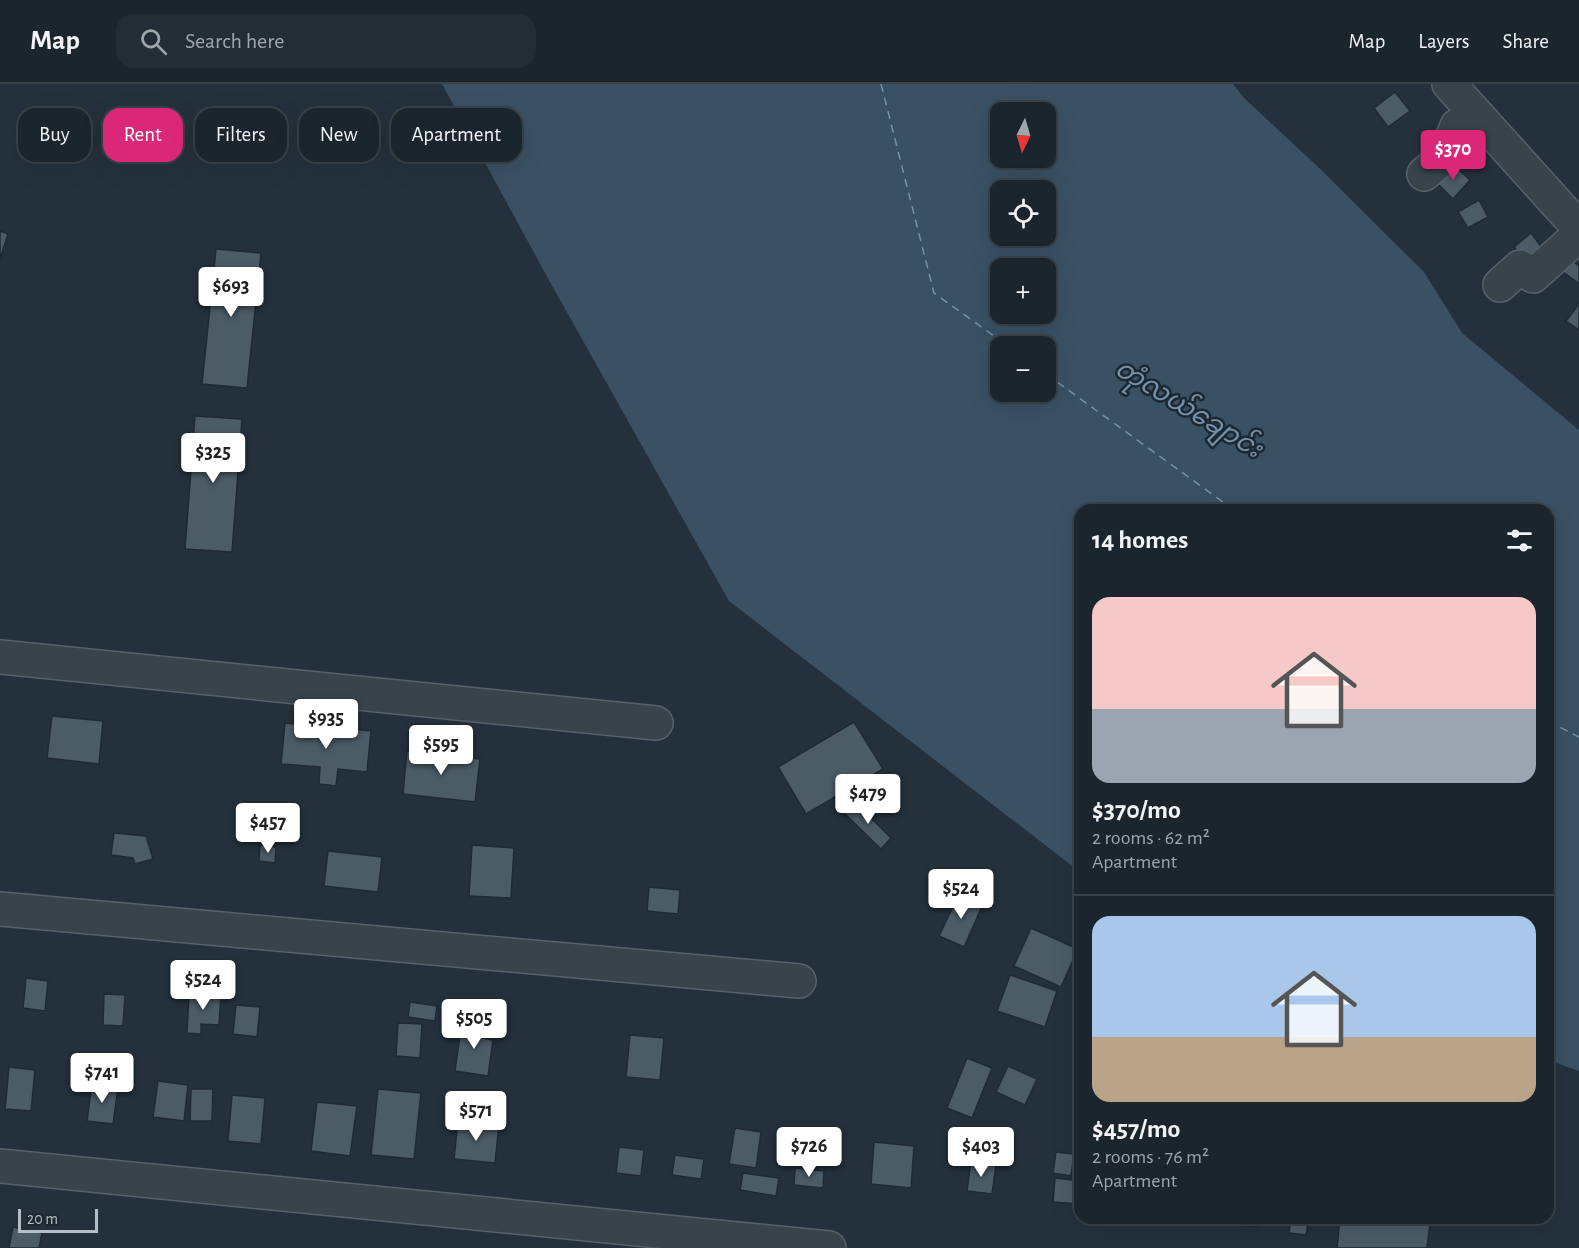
<!DOCTYPE html>
<meta charset="utf-8">
<style>
body{margin:0;font-family:"Alegreya Sans","Noto Sans Myanmar",sans-serif;background:#242d35;color:#f1f3f6;height:100vh;display:flex;flex-direction:column;font-size:22px;white-space:nowrap}
*{box-sizing:border-box;margin:0}
p{font-size:20px;color:#a0a5aa}
.icon{flex:none;width:33px;height:33px;fill:none;stroke:currentColor;stroke-width:2;stroke-linecap:round;stroke-linejoin:round}
.map{position:relative;flex:1;overflow:hidden}
.details{position:absolute;left:1074px;top:420px;width:480px;height:720px;display:flex;flex-direction:column;background:#1b252d;border-radius:18px;box-shadow:0 6px 24px #0002,0 0 0 2px #394249}
.details>*{flex:none}
.banner{position:absolute;left:18px;top:24px;width:570px;height:54px;display:flex;gap:12px}
.needle{width:39px;rotate:185deg}
.tools{position:absolute;left:990px;top:18px;display:grid;gap:12px}
.tools a{display:grid;place-items:center;width:66px;height:66px;border-radius:12px;background:#1b252d;box-shadow:0 6px 24px #0002,0 0 0 2px #394249;font-size:30px}
.scale{position:absolute;left:18px;bottom:15px;width:80px;box-sizing:border-box;padding-left:6px;border:3px solid #b3bec7;border-top:0;font-size:16px;line-height:21px;white-space:nowrap;color:#b3bec7;-webkit-text-stroke:4px #1d2831;paint-order:stroke}
.price{position:absolute;translate:-50% -51px;padding:0 14px;border-radius:6px;background:#fff;color:#222;font-size:20px;line-height:39px;filter:drop-shadow(0 2px 3px #0008)}
.price::after{content:'';position:absolute;left:50%;top:36px;width:18px;height:14px;margin-left:-9px;background:inherit;clip-path:polygon(0 0,100% 0,50% 100%)}
.price.on{background:#db2777;color:#fff}
ul{padding:0;list-style:none}
li{display:grid;align-content:center;gap:12px;height:318px;padding:0 18px}
li+li{border-top:2px solid #394249}
li span{display:grid;place-items:center;height:186px;border-radius:18px;color:#555}
li>.icon{margin-inline-start:auto}
span .icon{width:108px;height:108px;fill:#fffc;stroke-width:1}
li b{font-size:26px}
h2{display:flex;justify-content:space-between;align-items:center;height:72px;padding:0 18px;font-size:26px}
.pill{padding:0 21px;border-radius:18px;background:#1b252d;box-shadow:0 6px 24px #0002,0 0 0 2px #394249;font-size:21px;line-height:54px}
.pill.on{background:#db2777;color:#fff}
header{display:flex;align-items:center;gap:36px;box-sizing:border-box;height:84px;padding:0 30px;background:#1b252d;border-bottom:2px solid #394249}
header strong{font-size:28px}
nav{display:flex;gap:33px;margin-inline-start:auto;font-size:21px}
.search{width:420px;height:54px;background:#242d35;display:flex;align-items:center;gap:15px;box-sizing:border-box;padding:0 21px;border-radius:18px;color:#a0a5aa;font-size:22px}
.map>svg:first-child{display:block}
</style>
<header>
<strong>Map</strong>
<div class="search"><svg class="icon" aria-label="search" viewBox="0 0 24 24"><circle cx="10" cy="10" r="6"/><path d="M15 15l6 6"/></svg>Search here</div>
<nav><a>Map</a><a>Layers</a><a>Share</a></nav>
</header>
<div class="map">
<svg width="1579" height="1164" viewBox="0 0 1579 1164">
<rect width="100%" height="100%" fill="#24313c"/>
<path fill="#3a5164" fill-rule="evenodd" d="M442,0H1233L1245,15L1315,80L1424,188L1462,249L1579,346V987L1548,976V426H1080V788L729,517L550,198ZM1000,28H1046V74H1000ZM1000,106H1046V152H1000ZM1000,184H1046V230H1000ZM1000,262H1046V308H1000Z"/>
<g fill="none" stroke-linecap="round" stroke-linejoin="round">
<g stroke="#7492aa" stroke-width="1.5" stroke-dasharray="8 6" stroke-linecap="butt">
<polyline points="881,0 934,209 1008,262"/>
<polyline points="1046,290 1234,426"/>
<polyline points="1548,637 1579,653"/>
</g>
</g>
<g fill="#4c5c67" stroke="#1f2a33" stroke-width="1.5">
<polygon points="1395,8 1410,27 1388,43 1374,24"/>
<polygon points="1452,79 1470,96 1453,115 1435,97"/>
<polygon points="1479,116 1488,133 1468,144 1458,128"/>
<polygon points="0,147 8,150 0,175"/>
<polygon points="1531,149 1546,169 1530,182 1514,163"/>
<polygon points="216,165 261,169 247,304 202,300"/>
<polygon points="1571,176 1579,182 1579,200 1562,187"/>
<polygon points="1579,220 1579,246 1566,237"/>
<polygon points="195,332 242,335 232,468 185,465"/>
<polygon points="52,632 103,637 99,680 47,674"/>
<polygon points="854,638 883,685 806,730 778,683"/>
<polygon points="285,639 371,647 367,688 338,685 336,702 319,700 320,683 281,680"/>
<polygon points="407,667 480,675 475,718 403,710"/>
<polygon points="855,718 891,754 881,765 844,729"/>
<polygon points="114,749 146,752 153,775 135,780 133,774 111,771"/>
<polygon points="260,761 276,763 275,779 259,777"/>
<polygon points="472,761 514,764 511,814 469,812"/>
<polygon points="328,767 382,773 378,808 324,802"/>
<polygon points="649,803 680,806 678,830 647,827"/>
<polygon points="959,810 983,820 964,863 939,852"/>
<polygon points="1031,844 1078,865 1061,903 1014,882"/>
<polygon points="1010,891 1057,907 1045,943 997,927"/>
<polygon points="26,894 48,897 45,927 23,924"/>
<polygon points="189,909 221,911 219,941 201,940 201,950 187,949"/>
<polygon points="104,910 125,911 123,942 103,941"/>
<polygon points="410,918 437,922 435,937 408,933"/>
<polygon points="236,921 260,923 257,953 233,950"/>
<polygon points="462,937 484,941 482,954 493,956 488,992 455,987"/>
<polygon points="398,939 422,940 420,974 396,972"/>
<polygon points="630,951 664,954 660,996 626,993"/>
<polygon points="967,974 992,984 972,1034 947,1024"/>
<polygon points="1008,982 1037,995 1025,1021 996,1008"/>
<polygon points="9,983 35,986 31,1027 5,1025"/>
<polygon points="158,997 188,1001 184,1037 153,1033"/>
<polygon points="92,1000 118,1003 113,1040 87,1037"/>
<polygon points="191,1005 213,1005 212,1037 190,1037"/>
<polygon points="378,1005 421,1009 414,1075 371,1071"/>
<polygon points="232,1011 265,1014 261,1060 228,1057"/>
<polygon points="317,1018 357,1022 350,1072 311,1067"/>
<polygon points="457,1022 499,1027 497,1039 456,1034"/>
<polygon points="458,1037 499,1041 495,1079 454,1075"/>
<polygon points="735,1044 761,1048 756,1084 729,1080"/>
<polygon points="874,1058 914,1062 911,1104 871,1100"/>
<polygon points="619,1063 644,1066 641,1092 616,1089"/>
<polygon points="1056,1068 1074,1070 1071,1092 1053,1089"/>
<polygon points="675,1071 704,1075 701,1095 672,1091"/>
<polygon points="971,1077 996,1081 992,1110 967,1107"/>
<polygon points="795,1084 824,1087 823,1104 794,1101"/>
<polygon points="743,1089 779,1094 776,1112 740,1106"/>
<polygon points="1055,1094 1080,1097 1080,1120 1053,1118"/>
<polygon points="1231,1134 1258,1134 1257,1143 1231,1140"/>
<polygon points="1291,1134 1309,1134 1306,1151 1289,1149"/>
<polygon points="1340,1134 1402,1134 1402,1137 1430,1140 1427,1164 1337,1164"/>
<polygon points="13,1143 42,1149 39,1164 9,1164"/>
</g>
<g fill="none" stroke-linecap="round" stroke-linejoin="round">
<g stroke="#56616a" stroke-width="36">
<g id="minor">
<polyline points="1449,0 1579,144"/>
<polyline points="1424,90 1445,72 1457,42 1483,38"/>
<polyline points="1500,201 1520,183 1533,192 1579,151"/>
<polyline points="0,573 656,639"/>
<polyline points="0,825 799,897"/>
<polyline points="0,1082 829,1164"/>
</g>
</g>
<use href="#minor" stroke="#38434c" stroke-width="33"/>
</g>
<g text-anchor="middle" stroke-width="5" stroke-linejoin="round" paint-order="stroke">
<g font-size="26" font-style="italic" fill="#7492aa" stroke="#1d2831">
<text transform="translate(1189 324) rotate(31)" y="9">တုံလယ်ချောင်း</text>
</g>
</g>
</svg>
<div class="tools">
<a><svg class="needle" viewBox="-14 -14 28 28"><path d="M0-13l5 13h-10z" fill="#e53935"/><path d="M0 13l5-13h-10z" fill="#a0a5aa"/></svg></a>
<a><svg class="icon" aria-label="locate" viewBox="0 0 24 24"><circle cx="12" cy="12" r="6"/><path d="M12 2v4M12 18v4M2 12h4M18 12h4"/></svg></a>
<a>+</a>
<a>−</a>
</div>
<div class="scale">20 m</div>
<b class="price on" style="left:1453px;top:97px">$370</b>
<b class="price" style="left:231px;top:234px">$693</b>
<b class="price" style="left:213px;top:400px">$325</b>
<b class="price" style="left:326px;top:666px">$935</b>
<b class="price" style="left:441px;top:692px">$595</b>
<b class="price" style="left:868px;top:741px">$479</b>
<b class="price" style="left:268px;top:770px">$457</b>
<b class="price" style="left:961px;top:836px">$524</b>
<b class="price" style="left:203px;top:927px">$524</b>
<b class="price" style="left:474px;top:966px">$505</b>
<b class="price" style="left:102px;top:1020px">$741</b>
<b class="price" style="left:476px;top:1058px">$571</b>
<b class="price" style="left:809px;top:1094px">$726</b>
<b class="price" style="left:981px;top:1094px">$403</b>
<div class="banner">
<a class="pill">Buy</a>
<a class="pill on">Rent</a>
<a class="pill">Filters</a>
<a class="pill">New</a>
<a class="pill">Apartment</a>
</div>
<section class="details">
<h2>14 homes<svg class="icon" aria-label="filters" viewBox="0 0 24 24"><path d="M4 7h16M4 17h16"/><circle cx="9" cy="7" r="2"/><circle cx="15" cy="17" r="2"/></svg></h2>
<ul>
<li><span style="background:linear-gradient(#f6c9c9 60%,#9aa5b1 0)"><svg class="icon" aria-label="home" viewBox="0 0 24 24"><path d="M3 11l9-7 9 7M6 9v11h12V9"/></svg></span><div><b>$370/mo</b><p>2 rooms · 62 m²</p><p>Apartment</p></div></li>
<li><span style="background:linear-gradient(#a9c7e8 65%,#b9a48a 0)"><svg class="icon" aria-label="home" viewBox="0 0 24 24"><path d="M3 11l9-7 9 7M6 9v11h12V9"/></svg></span><div><b>$457/mo</b><p>2 rooms · 76 m²</p><p>Apartment</p></div></li>
</ul>
</section>
</div>
